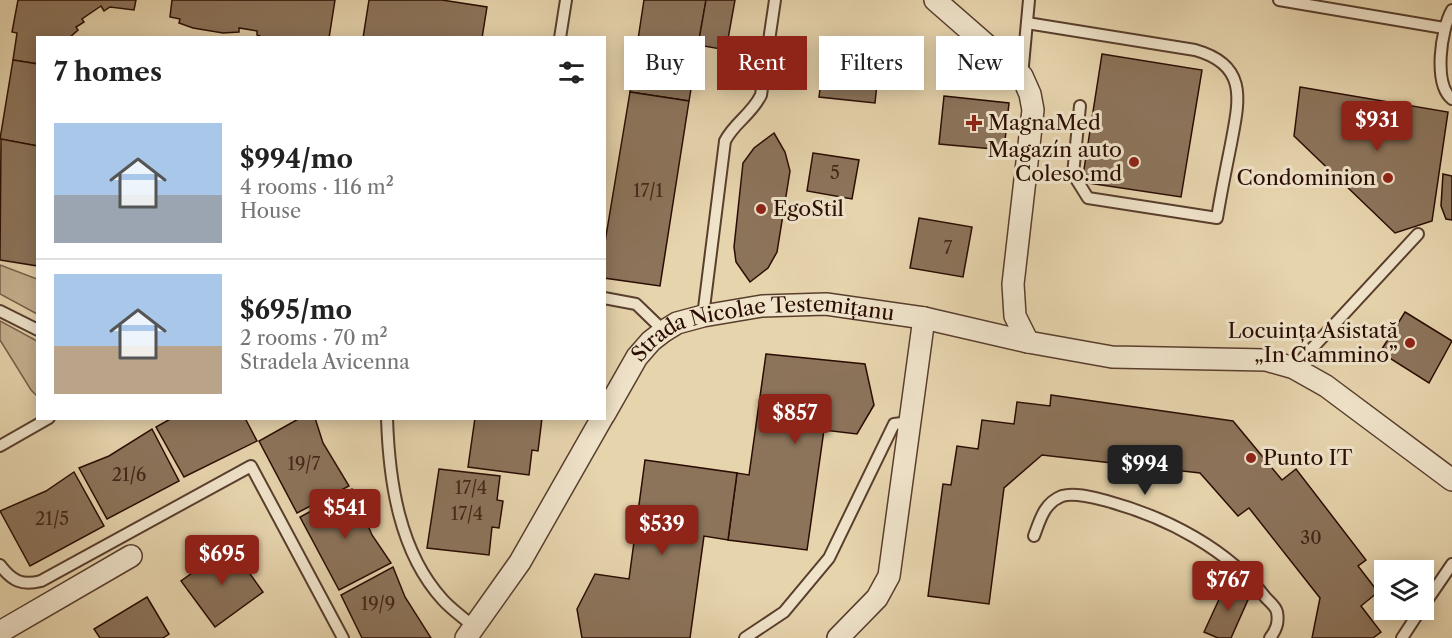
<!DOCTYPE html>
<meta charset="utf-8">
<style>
body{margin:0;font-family:"Libre Caslon Text",serif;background:#f6f6f6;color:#222;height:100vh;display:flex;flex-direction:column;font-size:22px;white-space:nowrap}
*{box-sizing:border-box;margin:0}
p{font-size:20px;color:#767676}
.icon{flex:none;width:33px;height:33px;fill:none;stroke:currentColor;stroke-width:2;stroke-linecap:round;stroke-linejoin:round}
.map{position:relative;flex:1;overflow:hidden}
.sheet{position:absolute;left:36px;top:36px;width:570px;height:384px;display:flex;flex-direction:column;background:#fff;border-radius:0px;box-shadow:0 3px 15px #0003}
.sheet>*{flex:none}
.hud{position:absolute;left:624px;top:36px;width:570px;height:54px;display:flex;gap:12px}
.controls{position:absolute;left:1374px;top:560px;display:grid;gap:12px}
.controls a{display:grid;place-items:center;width:60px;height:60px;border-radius:0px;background:#fff;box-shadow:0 3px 15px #0003;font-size:30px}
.price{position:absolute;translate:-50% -51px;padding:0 14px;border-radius:6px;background:#8f2418;color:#fff;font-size:20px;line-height:39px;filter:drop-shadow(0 2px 3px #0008)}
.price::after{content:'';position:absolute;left:50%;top:36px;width:18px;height:14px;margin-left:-9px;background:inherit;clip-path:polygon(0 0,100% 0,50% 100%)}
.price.selected{background:#222;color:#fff}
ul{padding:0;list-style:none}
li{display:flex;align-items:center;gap:18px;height:150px;padding:0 18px}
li+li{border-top:2px solid #e0e0e0}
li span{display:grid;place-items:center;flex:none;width:168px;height:120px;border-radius:0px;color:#555}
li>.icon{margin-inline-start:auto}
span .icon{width:72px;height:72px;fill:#fffc;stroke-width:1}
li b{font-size:26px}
h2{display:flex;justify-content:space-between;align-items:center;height:72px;padding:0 18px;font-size:26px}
.tag{padding:0 21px;border-radius:0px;background:#fff;box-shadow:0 3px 15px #0003;font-size:21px;line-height:54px}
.tag.selected{background:#8f2418;color:#fff}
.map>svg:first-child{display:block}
</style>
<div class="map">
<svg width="1452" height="638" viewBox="0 0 1452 638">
<rect width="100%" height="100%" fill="#e6d4ad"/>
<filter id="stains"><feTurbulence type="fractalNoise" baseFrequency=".00333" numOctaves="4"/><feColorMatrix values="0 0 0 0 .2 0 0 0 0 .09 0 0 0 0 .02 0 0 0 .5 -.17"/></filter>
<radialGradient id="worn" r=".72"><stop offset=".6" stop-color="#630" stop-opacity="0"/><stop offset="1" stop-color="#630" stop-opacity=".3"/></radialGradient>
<g fill="#c6b290" stroke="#785f49" stroke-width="1.5">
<polygon points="0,265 37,279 37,314 0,294"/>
<polygon points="0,321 37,341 37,396 31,390 0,340"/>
</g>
<g fill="#8c745b" stroke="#2a0c02" stroke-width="1.5">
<polygon points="18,0 136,0 134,10 110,7 104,11 101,6 82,19 84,22 76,27 78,30 69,38 38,38 38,64 13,60 17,33 12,32"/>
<polygon points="172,0 335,0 329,38 264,38 257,35 257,31 239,28 239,32 223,33 193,28 179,23 180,19 170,17"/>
<polygon points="369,0 442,0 487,7 482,38 363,38"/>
<polygon points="644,0 706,0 689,101 630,92"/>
<polygon points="706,0 735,0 726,50 698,45"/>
<polygon points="1102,54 1202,70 1181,197 1082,182"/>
<polygon points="824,58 879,64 875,103 819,97"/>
<polygon points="13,60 38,64 38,146 0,139"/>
<polygon points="1300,87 1448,112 1432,221 1395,233 1294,136"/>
<polygon points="630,92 689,101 660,286 604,278 604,248"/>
<polygon points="944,96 1009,103 1004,150 939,144"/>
<polygon points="774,133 785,152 790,171 777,252 768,268 750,282 736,262 734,247 743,163 754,148"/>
<polygon points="1,139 38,146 38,266 0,260"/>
<polygon points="813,153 859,160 852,199 807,191"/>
<polygon points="1443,174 1452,176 1452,220 1446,219 1441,206"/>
<polygon points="919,218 972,227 963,277 910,268"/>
<polygon points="1405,312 1452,341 1429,383 1380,352"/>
<polygon points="766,354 865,364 874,405 857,434 824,430 807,550 728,540 737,473 749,475"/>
<polygon points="1051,395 1233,421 1282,480 1296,469 1366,560 1358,566 1378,592 1361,606 1381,632 1373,638 1312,638 1320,598 1249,508 1238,516 1200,473 1042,455 1004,488 989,604 928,596 943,484 951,485 957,446 978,449 982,420 1014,424 1017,402 1050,406"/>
<polygon points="245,418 257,441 184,477 156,427 172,418"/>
<polygon points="300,418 315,418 323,443 349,486 297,513 259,441"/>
<polygon points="475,418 542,418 538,451 532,450 529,475 468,467"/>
<polygon points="152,429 179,481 107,519 79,468 109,456"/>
<polygon points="645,460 737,473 728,540 704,536 690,638 582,638 577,609 595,574 629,579"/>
<polygon points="439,469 500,476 497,500 503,501 499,528 492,527 489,555 427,548"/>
<polygon points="74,472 104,526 30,566 0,511 46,491"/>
<polygon points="352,489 372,535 391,563 339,590 300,517"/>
<polygon points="230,546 263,592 215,627 181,581"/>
<polygon points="393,567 405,597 431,638 362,638 341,595"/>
<polygon points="1227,582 1251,593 1231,638 1218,638 1204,632"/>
<polygon points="147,597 169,634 163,638 100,638 94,629"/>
</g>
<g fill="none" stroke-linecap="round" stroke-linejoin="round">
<g stroke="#593e2d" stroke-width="14">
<g id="lane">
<polyline points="1279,0 1444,28"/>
<path d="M1452,10C1441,29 1433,84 1452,99"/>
<path d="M1027,23L1195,50C1249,65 1239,101 1231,144C1226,169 1221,193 1217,218L1088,198L1073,174L1080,106"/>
<polyline points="560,38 566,0"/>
<polyline points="1022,76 1029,0"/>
<polyline points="604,298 636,304 664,331"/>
<polyline points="0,311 38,330"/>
<path d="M703,316L725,141C734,123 752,114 761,95L775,0"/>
<polyline points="1294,368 1418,234"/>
<path d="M387,418C389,481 399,552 443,600C452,610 464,618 474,627"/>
<polyline points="0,446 49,418"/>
<path d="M1034,536C1040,520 1044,503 1062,496C1075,492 1095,498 1107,501C1166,517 1228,549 1266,598C1270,602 1276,607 1277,612C1279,623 1276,630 1270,638"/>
<path d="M0,565C12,581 22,586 41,581L251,466L343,638"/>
<polyline points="1424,605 1452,564"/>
<polyline points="745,638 784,612 829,558 894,424 910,422"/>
<polyline points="1402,638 1421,609"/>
</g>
</g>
<g stroke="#593e2d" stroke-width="24">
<g id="street">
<polyline points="935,0 1022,76 1030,94 1033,110 1013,284 1015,316 1028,342 1112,357 1266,360 1294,368 1326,386 1452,480"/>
<path id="s1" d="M604,415L637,357L651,341L664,331L677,323L703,316L762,306L826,304L924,318L1028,342"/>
<polyline points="0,632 131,556"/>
<polyline points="466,638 520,562 602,418"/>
<polyline points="838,638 877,598 889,576 924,318"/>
</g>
</g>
<use href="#lane" stroke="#efe3ca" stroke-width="10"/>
<use href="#street" stroke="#efe3ca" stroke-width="21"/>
</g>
<g fill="#8f2418" stroke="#efe3ca" stroke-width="2">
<path d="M971 114h6v6h6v6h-6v6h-6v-6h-6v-6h6z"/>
<circle cx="1134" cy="162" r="6"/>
<circle cx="1388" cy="178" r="6"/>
<circle cx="761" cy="209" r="6"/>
<circle cx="1410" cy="343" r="6"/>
<circle cx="1251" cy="458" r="6"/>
</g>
<g text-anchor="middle" stroke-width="6" stroke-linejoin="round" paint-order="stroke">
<g font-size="18" fill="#422618">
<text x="835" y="179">5</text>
<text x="648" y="197">17/1</text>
<text x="948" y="254">7</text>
<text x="304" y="470">19/7</text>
<text x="129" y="481">21/6</text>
<text x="471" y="494">17/4</text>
<text x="467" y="520">17/4</text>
<text x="52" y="525">21/5</text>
<text x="1311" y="544">30</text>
<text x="378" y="610">19/9</text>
</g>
<g font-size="21" fill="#2a0c02" stroke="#efe3ca" text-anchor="start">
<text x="988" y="130">MagnaMed</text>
<text x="1122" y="157" text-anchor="end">Magazín auto<tspan x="1122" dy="24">Coleso.md</tspan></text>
<text x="1376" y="185" text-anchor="end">Condominion</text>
<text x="773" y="216">EgoStil</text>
<text x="1398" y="338" text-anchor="end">Locuința Asistată<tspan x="1398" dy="24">„In Cammino”</tspan></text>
<text x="1263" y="465">Punto IT</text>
</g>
<g font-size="21" fill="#2a0c02" stroke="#efe3ca">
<text dy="7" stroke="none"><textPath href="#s1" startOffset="202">Strada Nicolae Testemițanu</textPath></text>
</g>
</g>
<rect width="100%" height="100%" filter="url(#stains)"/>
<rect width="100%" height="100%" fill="url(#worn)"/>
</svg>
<div class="controls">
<a><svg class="icon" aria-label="layers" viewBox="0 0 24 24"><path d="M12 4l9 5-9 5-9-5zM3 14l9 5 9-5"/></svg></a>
</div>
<b class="price" style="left:1377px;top:152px">$931</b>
<b class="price" style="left:795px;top:445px">$857</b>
<b class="price selected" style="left:1145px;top:496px">$994</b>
<b class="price" style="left:345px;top:540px">$541</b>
<b class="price" style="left:662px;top:556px">$539</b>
<b class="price" style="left:222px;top:586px">$695</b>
<b class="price" style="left:1228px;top:612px">$767</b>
<div class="hud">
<a class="tag">Buy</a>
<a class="tag selected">Rent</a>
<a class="tag">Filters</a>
<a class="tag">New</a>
</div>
<section class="sheet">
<h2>7 homes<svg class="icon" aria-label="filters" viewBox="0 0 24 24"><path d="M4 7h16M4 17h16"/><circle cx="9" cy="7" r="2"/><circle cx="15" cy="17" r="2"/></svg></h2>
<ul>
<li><span style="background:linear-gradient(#a9c7e8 60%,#9aa5b1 0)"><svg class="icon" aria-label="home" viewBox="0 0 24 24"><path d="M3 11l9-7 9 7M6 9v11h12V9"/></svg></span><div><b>$994/mo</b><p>4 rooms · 116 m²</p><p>House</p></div></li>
<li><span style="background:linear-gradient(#a9c7e8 60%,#b9a48a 0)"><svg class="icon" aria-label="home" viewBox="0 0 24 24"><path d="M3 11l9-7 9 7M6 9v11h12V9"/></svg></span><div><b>$695/mo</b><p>2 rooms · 70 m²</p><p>Stradela Avicenna</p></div></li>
</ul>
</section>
</div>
